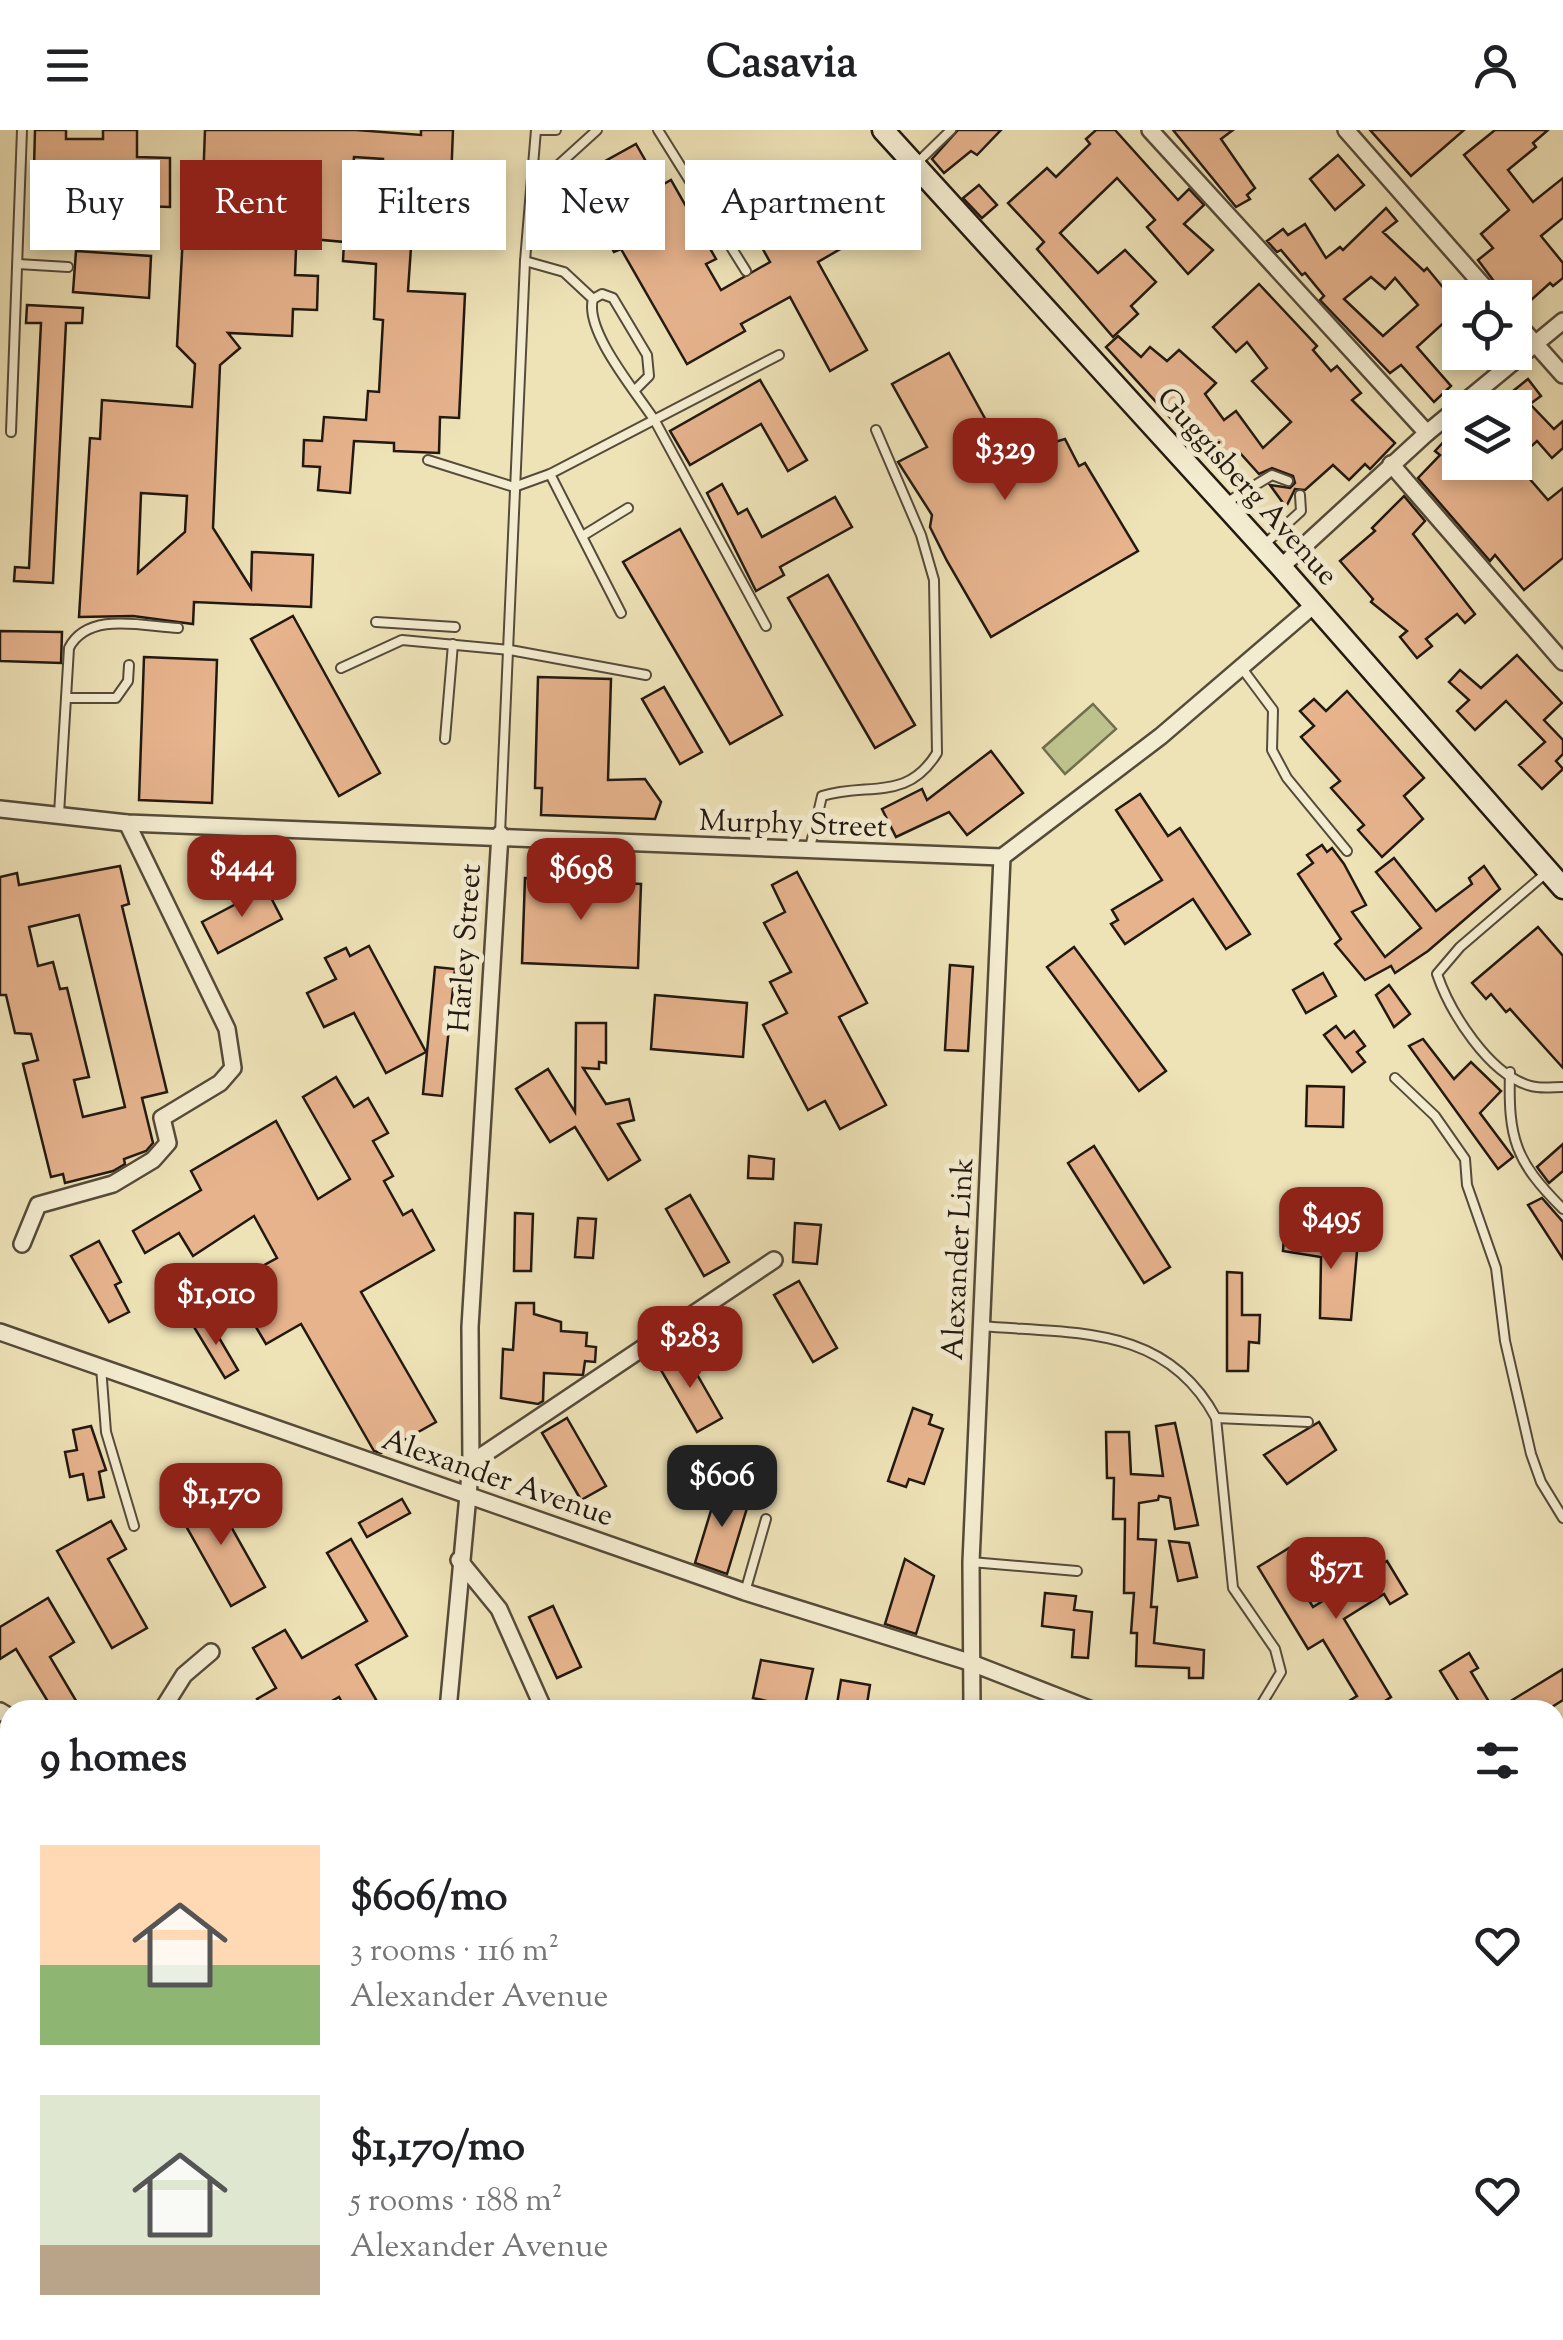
<!DOCTYPE html>
<meta charset="utf-8">
<style>
body{margin:0;font-family:"Sorts Mill Goudy",serif;background:#f2f2f2;color:#202124;height:100vh;display:flex;flex-direction:column;font-size:38px;white-space:nowrap}
*{box-sizing:border-box;margin:0}
p{font-size:32px;color:#757577}
.icon{flex:none;width:55px;height:55px;fill:none;stroke:currentColor;stroke-width:2;stroke-linecap:round;stroke-linejoin:round}
.map{position:relative;flex:1;overflow:hidden}
.sheet{position:absolute;left:0px;top:1570px;width:1565px;height:640px;display:flex;flex-direction:column;background:#fff;border-radius:30px 30px 0 0;box-shadow:0 5px 15px #0003}
.sheet>*{flex:none}
.hud{position:absolute;left:30px;top:30px;width:1000px;height:90px;display:flex;gap:20px}
.fabs{position:absolute;left:1442px;top:150px;display:grid;gap:20px}
.fabs a{display:grid;place-items:center;width:90px;height:90px;border-radius:0px;background:#fff;box-shadow:0 5px 15px #0003;font-size:50px}
.price{position:absolute;translate:-50% -85px;padding:0 22px;border-radius:20px;background:#8f2418;color:#fff;font-size:32px;line-height:65px;filter:drop-shadow(0 2px 5px #0008)}
.price::after{content:'';position:absolute;left:50%;top:60px;width:30px;height:22px;margin-left:-15px;background:inherit;clip-path:polygon(0 0,100% 0,50% 100%)}
.price.on{background:#222;color:#fff}
ul{padding:0;list-style:none}
li{display:flex;align-items:center;gap:30px;height:250px;padding:0 40px}
li span{display:grid;place-items:center;flex:none;width:280px;height:200px;border-radius:0px;color:#555}
li>.icon{margin-inline-start:auto}
span .icon{width:120px;height:120px;fill:#fffc;stroke-width:1}
li b{font-size:42px}
h2{display:flex;justify-content:space-between;align-items:center;height:120px;padding:0 40px;font-size:42px}
.chip{padding:0 35px;border-radius:0px;background:#fff;box-shadow:0 5px 15px #0003;font-size:35px;line-height:90px}
.chip.on{background:#8f2418;color:#fff}
header{display:flex;justify-content:space-between;align-items:center;height:130px;padding:0 40px;background:#fff;font-size:45px;font-weight:800}
.map>svg:first-child{display:block}
</style>
<header><svg class="icon" aria-label="menu" viewBox="0 0 24 24"><path d="M4 6h16M4 12h16M4 18h16"/></svg>Casavia<svg class="icon" aria-label="person" viewBox="0 0 24 24"><circle cx="12" cy="8" r="4"/><path d="M4 21q1-7 8-7t8 7"/></svg></header>
<div class="map">
<svg width="1563" height="2210" viewBox="0 0 1563 2210">
<rect width="100%" height="100%" fill="#eee2b7"/>
<filter id="stains"><feTurbulence type="fractalNoise" baseFrequency=".002" numOctaves="4"/><feColorMatrix values="0 0 0 0 .2 0 0 0 0 .09 0 0 0 0 .02 0 0 0 .5 -.17"/></filter>
<radialGradient id="worn" r=".72"><stop offset=".6" stop-color="#630" stop-opacity="0"/><stop offset="1" stop-color="#630" stop-opacity=".3"/></radialGradient>
<polygon fill="#bdc28c" stroke="#706e4e" stroke-width="2.5" points="1093,574 1116,599 1065,644 1043,618"/>
<g fill="#e6b38d" stroke="#221911" stroke-width="2.5" fill-rule="evenodd">
<polygon points="35,0 66,0 66,9 103,9 103,0 137,0 137,27 170,28 170,77 141,76 141,70 94,69 94,58 65,58 64,114 32,113"/>
<path d="M205,0H356L421,5V0H453L450,76L414,74L408,161L465,164L459,288L440,287L439,323L394,321V313L354,311L350,363L318,360L320,337L303,336L304,310L322,311L324,287L366,290L368,261L379,262L383,190L374,189L376,134L343,131L344,112L312,109L314,81L244,74L243,116L296,119L295,145L318,146L317,180L293,179L292,206L228,203L240,218L220,235L213,398L251,458L252,422L313,425L311,477L194,472L193,494L133,486L79,487L90,308L100,309L102,270L192,277L195,234L177,216L183,105L201,106ZM354,27L383,29L381,59L352,56ZM141,363L187,366L185,402L138,443Z"/>
<polygon points="958,0 1001,0 977,25 971,21 944,43 932,29"/>
<polygon points="1096,0 1115,0 1178,70 1189,59 1204,75 1184,94 1213,120 1188,144 1147,97 1155,90 1117,48 1060,103 1098,143 1125,120 1156,152 1131,176 1138,184 1113,207 1037,119 1044,112 1008,73 1047,38 1056,47 1090,14 1086,9"/>
<polygon points="1173,0 1233,0 1221,9 1255,58 1247,65 1250,69 1236,77"/>
<polygon points="1370,0 1464,0 1411,46"/>
<polygon points="1495,0 1548,0 1533,13 1536,17 1508,40 1533,72 1563,48 1563,88 1541,106 1563,133 1563,148 1553,156 1550,153 1520,180 1515,168 1505,166 1478,130 1493,118 1481,104 1509,80 1464,25"/>
<polygon points="636,14 660,56 671,50 716,129 706,134 721,160 770,132 745,87 826,47 861,107 818,132 867,220 830,241 790,167 741,194 745,201 687,234 621,119 614,122 602,100 609,96 580,45"/>
<polygon points="1338,25 1364,55 1335,80 1310,49"/>
<polygon points="979,55 997,75 982,88 963,68"/>
<path d="M1386,78L1397,91L1383,102L1424,141L1427,138L1450,166L1465,152L1476,164L1460,168V178L1417,217L1451,256L1434,272L1401,235L1390,243L1320,170L1324,166L1305,143L1302,145L1281,120L1277,122L1267,111L1283,99L1288,105L1305,94L1326,128L1340,117L1343,120ZM1371,147L1385,159L1395,148L1418,175L1383,206L1344,169Z"/>
<polygon points="76,121 151,126 149,168 73,162"/>
<polygon points="1259,154 1317,216 1313,220 1331,241 1337,236 1361,263 1352,270 1395,313 1370,339 1365,334 1349,350 1333,335 1305,360 1295,359 1286,377 1270,355 1290,358 1295,353 1293,346 1272,338 1259,344 1240,323 1218,340 1106,217 1118,206 1141,227 1150,217 1167,231 1179,220 1216,253 1205,264 1224,290 1236,281 1263,318 1291,292 1252,251 1267,238 1247,212 1236,222 1213,197"/>
<polygon points="27,175 83,178 82,193 66,193 53,453 14,451 15,437 29,438 41,193 26,193"/>
<polygon points="949,223 998,312 1035,292 1048,314 1065,309 1079,336 1085,333 1138,421 991,507 947,431 930,397 932,385 898,332 927,317 892,254"/>
<polygon points="1528,249 1541,266 1530,274 1554,299 1563,291 1563,318 1552,328 1537,311 1515,331 1515,278 1503,269"/>
<polygon points="760,250 807,330 788,341 761,294 690,335 670,301"/>
<polygon points="1450,305 1460,314 1460,332 1515,332 1548,370 1563,358 1563,428 1524,460 1495,425 1490,431 1418,348 1440,325 1435,321"/>
<polygon points="722,354 738,384 747,379 762,407 835,367 852,397 780,437 784,445 756,461 707,363"/>
<polygon points="1404,366 1425,391 1413,404 1475,484 1465,493 1457,484 1426,509 1432,516 1417,528 1400,507 1407,501 1371,472 1373,469 1340,431 1375,401 1372,398"/>
<polygon points="680,399 782,585 730,614 623,432"/>
<polygon points="828,445 915,595 875,618 788,468"/>
<polygon points="293,486 380,643 339,666 251,509"/>
<polygon points="0,501 62,502 61,533 0,531"/>
<polygon points="1517,525 1562,573 1544,590 1563,610 1563,624 1556,631 1563,639 1542,659 1519,635 1545,612 1506,571 1475,600 1457,581 1469,570 1449,552 1460,540 1481,558"/>
<polygon points="144,527 217,530 212,673 139,670"/>
<polygon points="538,547 611,549 608,650 645,649 661,672 655,689 541,685 542,658 535,658"/>
<polygon points="664,557 702,622 680,634 642,569"/>
<polygon points="1347,561 1424,648 1404,666 1423,689 1382,727 1358,700 1364,695 1331,658 1340,651 1301,607 1314,596 1300,581 1314,569 1326,581"/>
<polygon points="991,621 1023,663 967,705 949,682 896,707 882,679 922,659 927,670"/>
<polygon points="1140,664 1168,706 1180,698 1250,804 1226,819 1193,769 1125,814 1111,794 1118,790 1112,780 1162,750 1116,680"/>
<polygon points="1322,715 1327,722 1332,718 1344,734 1366,775 1352,782 1385,827 1421,798 1376,742 1394,728 1436,781 1472,754 1469,748 1484,736 1500,759 1428,821 1395,843 1391,836 1365,850 1335,814 1341,809 1298,744 1313,733 1307,725"/>
<path d="M120,736L129,774L122,776L167,962L142,968L153,1013L146,1021L124,1029L125,1034L113,1041L65,1053L63,1044L51,1047L23,934L38,930L31,904L15,903L6,865H0V747L17,743L19,755ZM79,785L125,977L83,987L74,950L89,947L67,858L60,859L53,832L38,836L29,797Z"/>
<polygon points="797,742 867,873 839,887 886,975 840,999 825,971 808,980 763,895 787,883 770,852 791,842 764,793 785,782 772,755"/>
<polygon points="525,748 641,754 638,838 522,833"/>
<polygon points="266,758 282,789 218,823 202,792"/>
<polygon points="1538,797 1563,826 1563,938 1510,879 1506,882 1491,864 1486,869 1472,853"/>
<polygon points="369,816 426,922 386,943 354,883 324,897 307,863 336,849 325,828 346,818 350,826"/>
<polygon points="1074,817 1166,941 1139,961 1047,837"/>
<polygon points="950,835 973,837 968,921 945,920"/>
<polygon points="435,837 455,839 442,966 423,964"/>
<polygon points="1323,843 1336,866 1306,883 1293,860"/>
<polygon points="1389,855 1410,884 1394,897 1376,865"/>
<polygon points="655,865 747,873 743,927 651,919"/>
<polygon points="576,893 606,893 606,933 599,932 599,939 583,938 606,974 629,969 634,990 618,994 640,1030 608,1050 575,997 550,1012 516,959 548,939 575,982"/>
<polygon points="1336,896 1345,908 1354,901 1365,916 1357,922 1365,932 1352,942 1324,905"/>
<polygon points="1423,909 1454,949 1471,932 1501,961 1480,983 1513,1027 1498,1039 1409,916"/>
<polygon points="336,947 354,977 368,968 388,1003 373,1011 393,1046 384,1051 403,1085 412,1080 434,1120 361,1162 436,1292 381,1323 374,1321 301,1194 266,1214 244,1177 270,1162 257,1139 277,1128 254,1086 193,1126 179,1103 145,1123 133,1101 201,1060 191,1041 276,991 318,1069 350,1049 303,967"/>
<polygon points="1307,956 1344,957 1343,997 1306,996"/>
<polygon points="1563,1014 1563,1041 1549,1053 1537,1037"/>
<polygon points="1094,1016 1170,1137 1144,1153 1068,1033"/>
<polygon points="749,1026 774,1029 773,1049 748,1048"/>
<polygon points="690,1065 729,1132 704,1146 666,1079"/>
<polygon points="1542,1068 1563,1092 1563,1129 1528,1075"/>
<polygon points="515,1083 533,1084 531,1141 514,1141"/>
<polygon points="578,1088 596,1089 593,1128 575,1127"/>
<polygon points="795,1093 821,1095 817,1134 793,1132"/>
<polygon points="1284,1107 1358,1110 1351,1190 1320,1188 1321,1127 1283,1121"/>
<polygon points="99,1111 121,1152 115,1155 129,1182 109,1192 71,1126"/>
<polygon points="1227,1142 1242,1143 1242,1185 1260,1185 1259,1213 1249,1212 1248,1241 1227,1241"/>
<polygon points="799,1151 837,1218 813,1232 774,1165"/>
<polygon points="516,1173 534,1173 534,1184 561,1192 561,1201 587,1203 586,1216 596,1217 595,1232 585,1231 583,1245 544,1243 543,1271 538,1274 501,1268 503,1219 513,1220"/>
<polygon points="208,1189 238,1240 225,1248 194,1197"/>
<polygon points="683,1220 722,1288 697,1302 658,1235"/>
<polygon points="913,1278 932,1285 929,1294 943,1299 924,1354 909,1349 906,1357 888,1351"/>
<polygon points="567,1288 606,1356 581,1370 542,1303"/>
<polygon points="1319,1292 1336,1320 1287,1354 1264,1325"/>
<polygon points="1175,1293 1198,1395 1175,1399 1170,1368 1159,1366 1158,1370 1139,1373 1138,1409 1156,1410 1151,1477 1157,1477 1154,1513 1204,1520 1203,1548 1189,1548 1189,1538 1136,1536 1137,1503 1131,1503 1134,1463 1124,1463 1125,1389 1113,1389 1114,1348 1107,1348 1106,1302 1129,1302 1131,1344 1163,1346 1156,1296"/>
<polygon points="91,1296 106,1340 99,1342 104,1367 88,1370 83,1344 70,1347 65,1322 77,1320 73,1300"/>
<polygon points="720,1351 738,1357 733,1373 747,1378 727,1444 695,1433"/>
<polygon points="211,1361 265,1457 231,1476 177,1380"/>
<polygon points="402,1369 410,1383 367,1407 359,1393"/>
<polygon points="111,1391 126,1419 108,1429 147,1498 112,1518 57,1421"/>
<polygon points="351,1409 407,1506 356,1535 382,1580 346,1580 339,1567 316,1580 263,1580 257,1569 276,1558 253,1518 285,1500 302,1528 367,1491 327,1423"/>
<polygon points="1169,1411 1189,1413 1197,1447 1178,1451"/>
<polygon points="1289,1418 1298,1433 1289,1438 1313,1477 1387,1431 1407,1464 1390,1474 1384,1464 1344,1489 1391,1567 1371,1580 1334,1580 1357,1566 1323,1510 1308,1519 1258,1437"/>
<polygon points="905,1429 934,1446 916,1504 885,1494"/>
<polygon points="1045,1463 1076,1466 1074,1480 1092,1482 1088,1528 1072,1527 1074,1500 1042,1496"/>
<polygon points="48,1468 74,1512 50,1527 78,1574 68,1580 53,1580 16,1519 0,1529 0,1497"/>
<polygon points="553,1476 581,1537 557,1548 529,1487"/>
<polygon points="1469,1523 1478,1538 1471,1542 1494,1580 1464,1580 1440,1541"/>
<polygon points="761,1530 813,1539 804,1579 753,1568"/>
<polygon points="1563,1539 1563,1570 1547,1580 1496,1580"/>
<polygon points="841,1550 870,1555 866,1580 836,1580"/>
</g>
<g fill="none" stroke-linecap="round" stroke-linejoin="round">
<g stroke="#554b3a" stroke-width="12">
<g id="service">
<polyline points="536,0 556,0"/>
<polyline points="658,0 746,141"/>
<polyline points="918,32 951,0"/>
<polyline points="532,59 597,0"/>
<polyline points="525,131 564,142 593,169"/>
<polyline points="18,134 68,137"/>
<path d="M635,260L649,246L647,225L613,168L602,164L593,169C584,201 637,263 655,291L766,496"/>
<polyline points="11,302 22,0"/>
<polyline points="428,330 514,357 550,344 779,225"/>
<polyline points="550,344 621,483"/>
<polyline points="1224,374 1272,345 1288,351"/>
<polyline points="584,405 628,378"/>
<polyline points="1265,414 1301,381 1300,365"/>
<polyline points="376,492 455,497"/>
<polyline points="1241,537 1273,580 1272,620 1287,648 1347,721"/>
<polyline points="341,538 402,510 510,520 646,545"/>
<polyline points="66,568 116,568 128,551 129,535"/>
<polyline points="445,609 453,514"/>
<path d="M59,684L69,518C88,481 142,496 178,498"/>
<polyline points="500,704 525,131 536,0"/>
<path d="M809,722L822,666C869,652 907,672 937,623L934,450L921,405L876,300"/>
<path d="M1545,744L1460,817L1437,844C1450,882 1489,945 1531,956C1541,959 1553,957 1563,957"/>
<path d="M1510,942C1508,1009 1515,1031 1563,1079"/>
<polyline points="1395,948 1435,986 1465,1029 1467,1055 1496,1138 1505,1211 1531,1324 1541,1352 1563,1388"/>
<path d="M981,1196C1074,1204 1166,1194 1216,1288L1233,1458L1275,1519L1281,1542L1258,1580"/>
<polyline points="101,1237 106,1302 134,1396"/>
<polyline points="1216,1288 1308,1292"/>
<polyline points="971,1432 1077,1441"/>
<polyline points="745,1462 766,1389"/>
<polyline points="1555,1871 1563,1863"/>
<polyline points="1555,1946 1563,1956"/>
<polyline points="1555,2022 1563,2027"/>
<polyline points="1146,2200 1150,2210"/>
</g>
</g>
<g stroke="#554b3a" stroke-width="20">
<g id="minor">
<polyline points="1150,0 1427,303"/>
<polyline points="1346,0 1494,168"/>
<polyline points="1515,191 1563,245"/>
<polyline points="1391,334 1563,532"/>
<polyline points="1281,437 1427,303 1563,191"/>
<polyline points="0,679 127,693 1002,727 1161,606 1315,474"/>
<polyline points="22,1114 38,1075 113,1054 153,1030 168,1013 162,988 220,953 233,938 227,899 127,693"/>
<polyline points="0,1202 745,1462 969,1532 1092,1580"/>
<polyline points="471,1333 774,1130"/>
<polyline points="459,1430 499,1479 544,1580"/>
<polyline points="162,1580 184,1545 211,1522"/>
<polyline points="448,1580 471,1333 470,1197 500,704"/>
<polyline points="972,1580 971,1432 1002,727"/>
<polyline points="0,1581 10,1587"/>
<polyline points="1555,2088 1563,2103"/>
<polyline points="345,2200 351,2210"/>
<polyline points="537,2200 539,2210"/>
<polyline points="1018,2200 1023,2210"/>
<polyline points="948,2210 966,2200"/>
</g>
</g>
<g stroke="#221911" stroke-width="25">
<polyline id="secondary" points="883,0 1281,437 1563,758"/>
</g>
<use href="#service" stroke="#f4ecd0" stroke-width="8"/>
<use href="#minor" stroke="#f4ecd0" stroke-width="15"/>
<use href="#secondary" stroke="#f4ecd0" stroke-width="20"/>
</g>
<g text-anchor="middle" stroke-width="10" stroke-linejoin="round" paint-order="stroke">
<g font-size="30" fill="#221911" stroke="#f4ecd0">
<text transform="translate(1248 356) rotate(48)" y="10">Guggisberg Avenue</text>
<text transform="translate(793 693) rotate(2)" y="10">Murphy Street</text>
<text transform="translate(464 818) rotate(-86)" y="10">Harley Street</text>
<text transform="translate(957 1129) rotate(-87)" y="10">Alexander Link</text>
<text transform="translate(498 1347) rotate(19)" y="10">Alexander Avenue</text>
</g>
</g>
<rect width="100%" height="100%" filter="url(#stains)"/>
<rect width="100%" height="100%" fill="url(#worn)"/>
</svg>
<div class="fabs">
<a><svg class="icon" aria-label="locate" viewBox="0 0 24 24"><circle cx="12" cy="12" r="6"/><path d="M12 2v4M12 18v4M2 12h4M18 12h4"/></svg></a>
<a><svg class="icon" aria-label="layers" viewBox="0 0 24 24"><path d="M12 4l9 5-9 5-9-5zM3 14l9 5 9-5"/></svg></a>
</div>
<b class="price" style="left:1005px;top:373px">$329</b>
<b class="price" style="left:242px;top:790px">$444</b>
<b class="price" style="left:581px;top:793px">$698</b>
<b class="price" style="left:1331px;top:1142px">$495</b>
<b class="price" style="left:216px;top:1218px">$1,010</b>
<b class="price" style="left:690px;top:1261px">$283</b>
<b class="price on" style="left:722px;top:1400px">$606</b>
<b class="price" style="left:221px;top:1418px">$1,170</b>
<b class="price" style="left:1336px;top:1492px">$571</b>
<div class="hud">
<a class="chip">Buy</a>
<a class="chip on">Rent</a>
<a class="chip">Filters</a>
<a class="chip">New</a>
<a class="chip">Apartment</a>
</div>
<section class="sheet">
<h2>9 homes<svg class="icon" aria-label="filters" viewBox="0 0 24 24"><path d="M4 7h16M4 17h16"/><circle cx="9" cy="7" r="2"/><circle cx="15" cy="17" r="2"/></svg></h2>
<ul>
<li><span style="background:linear-gradient(#ffd9b3 60%,#8fb573 0)"><svg class="icon" aria-label="home" viewBox="0 0 24 24"><path d="M3 11l9-7 9 7M6 9v11h12V9"/></svg></span><div><b>$606/mo</b><p>3 rooms · 116 m²</p><p>Alexander Avenue</p></div><svg class="icon" aria-label="heart" viewBox="0 0 24 24"><path d="M12 20l-8-8c-3-5 5-10 8-4 3-6 11-1 8 4z"/></svg></li>
<li><span style="background:linear-gradient(#dfe7d0 75%,#b9a48a 0)"><svg class="icon" aria-label="home" viewBox="0 0 24 24"><path d="M3 11l9-7 9 7M6 9v11h12V9"/></svg></span><div><b>$1,170/mo</b><p>5 rooms · 188 m²</p><p>Alexander Avenue</p></div><svg class="icon" aria-label="heart" viewBox="0 0 24 24"><path d="M12 20l-8-8c-3-5 5-10 8-4 3-6 11-1 8 4z"/></svg></li>
</ul>
</section>
</div>
